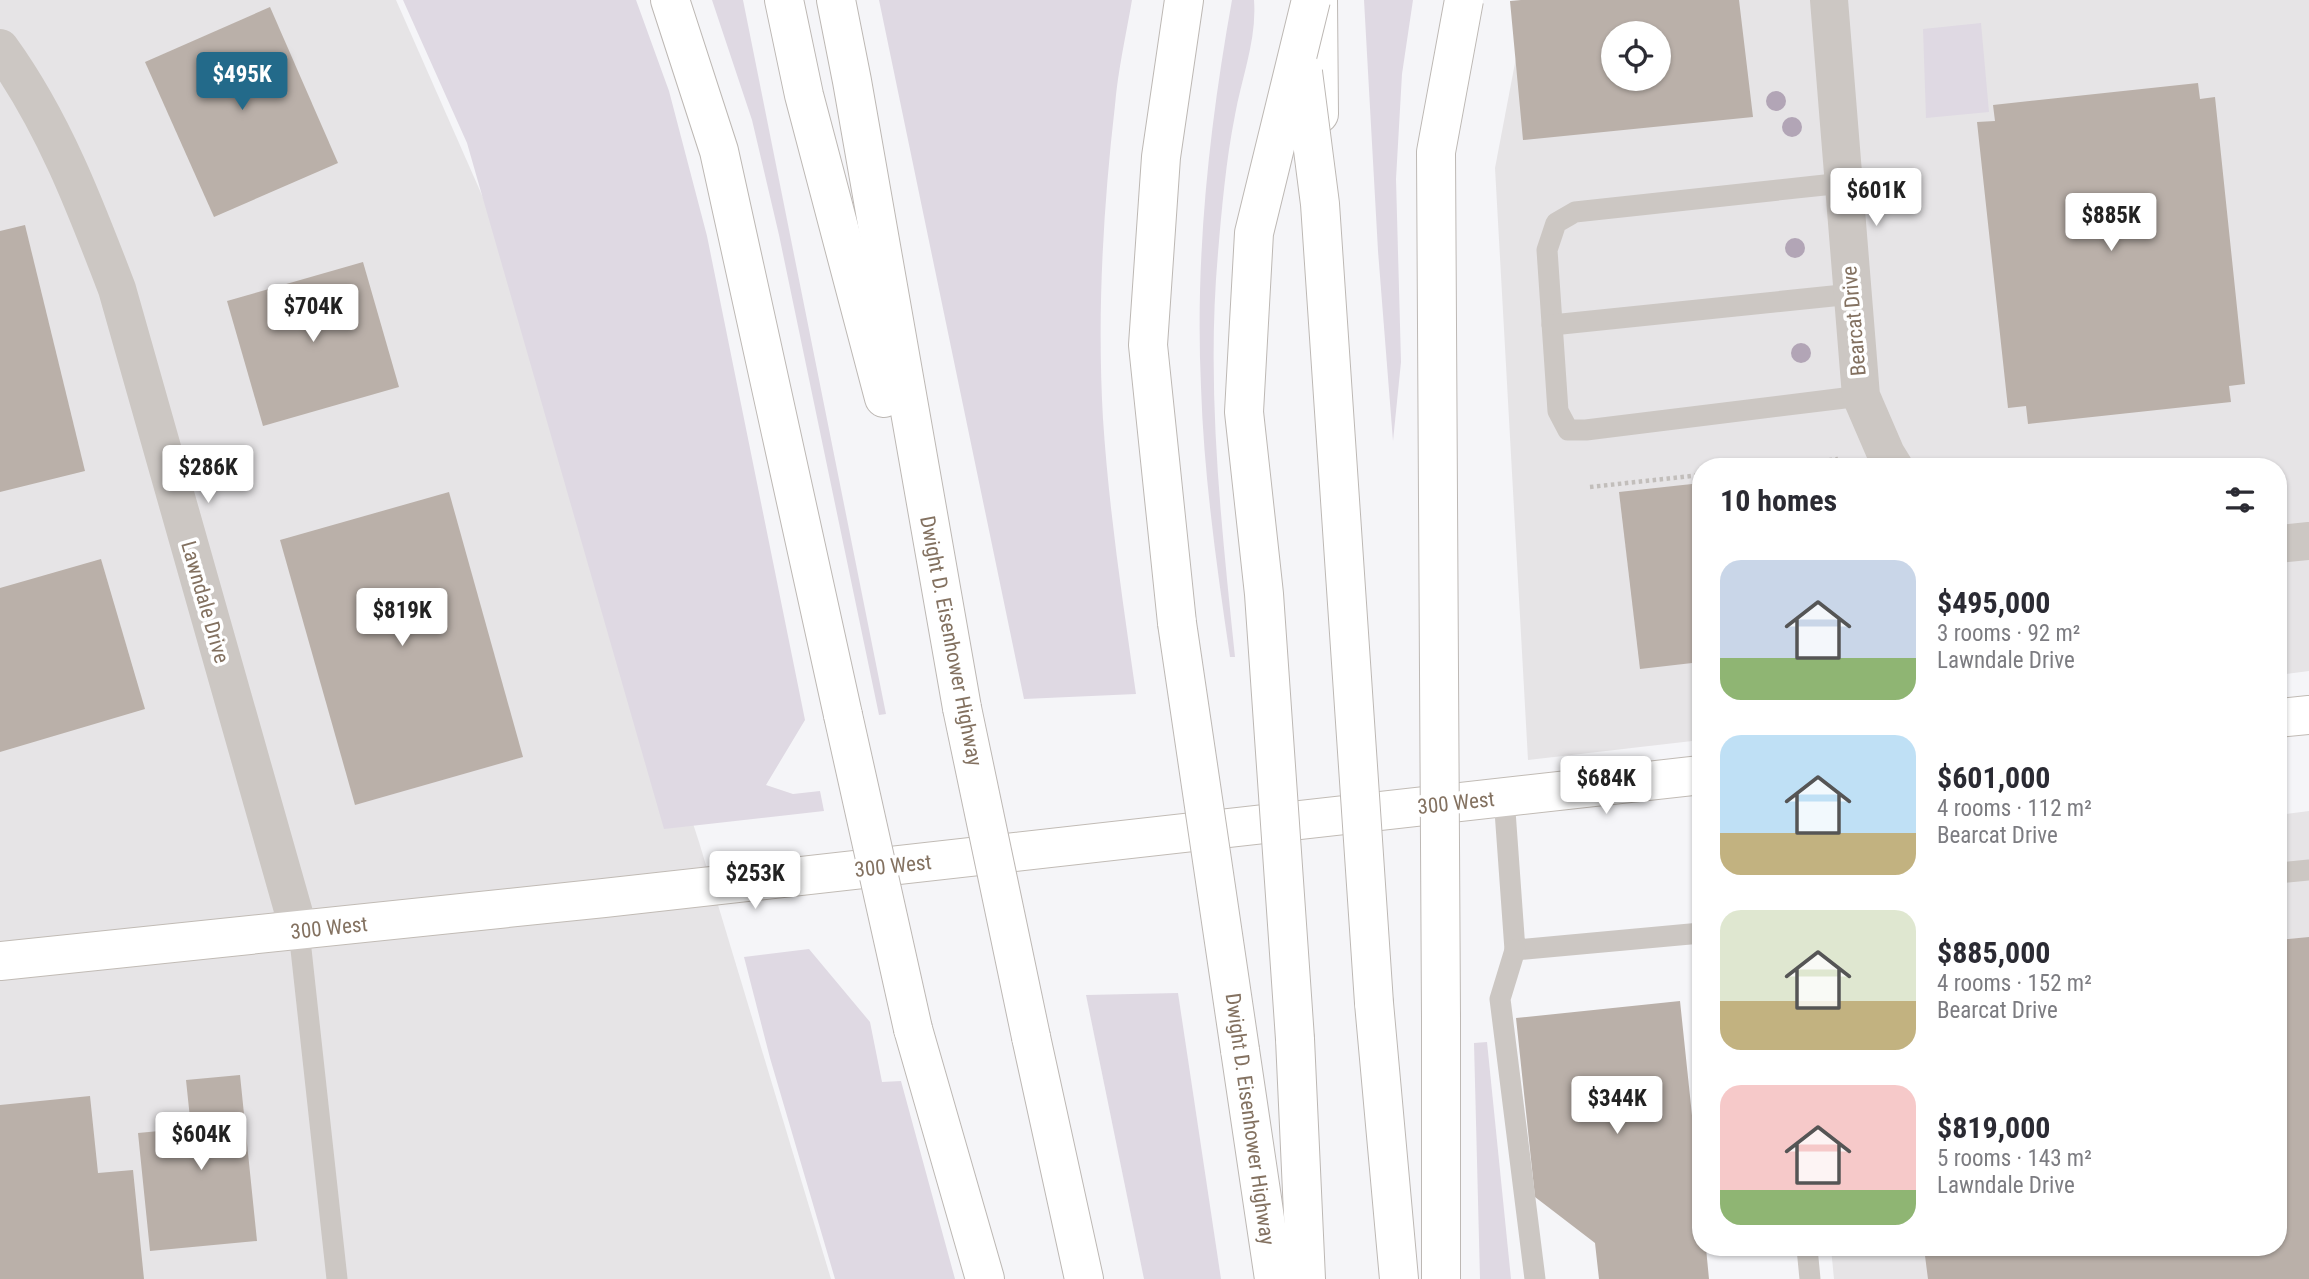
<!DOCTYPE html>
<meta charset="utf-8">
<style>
body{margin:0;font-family:"Roboto Condensed",sans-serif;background:#f7f7f7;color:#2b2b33;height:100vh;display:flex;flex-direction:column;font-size:26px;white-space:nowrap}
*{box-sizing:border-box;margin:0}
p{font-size:23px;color:#7c7c81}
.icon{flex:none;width:38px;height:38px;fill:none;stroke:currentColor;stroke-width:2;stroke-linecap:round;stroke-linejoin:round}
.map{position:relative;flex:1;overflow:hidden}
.drawer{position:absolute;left:1692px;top:458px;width:595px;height:798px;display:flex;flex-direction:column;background:#fff;border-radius:28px;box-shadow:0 2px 5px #0004}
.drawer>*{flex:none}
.tools{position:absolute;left:1601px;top:21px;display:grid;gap:14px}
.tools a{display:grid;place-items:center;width:70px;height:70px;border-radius:50%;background:#fff;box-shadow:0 2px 5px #0004;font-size:35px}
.price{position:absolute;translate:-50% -60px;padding:0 16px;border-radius:7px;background:#fff;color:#222;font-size:23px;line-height:46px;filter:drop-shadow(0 2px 4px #0008)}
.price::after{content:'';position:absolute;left:50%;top:42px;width:21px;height:16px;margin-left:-10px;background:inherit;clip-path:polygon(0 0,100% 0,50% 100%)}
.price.active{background:#236a8a;color:#fff}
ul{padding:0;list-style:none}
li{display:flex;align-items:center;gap:21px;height:175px;padding:0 28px}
li span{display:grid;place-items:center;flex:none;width:196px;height:140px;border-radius:21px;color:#555}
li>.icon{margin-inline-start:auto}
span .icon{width:84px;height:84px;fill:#fffc;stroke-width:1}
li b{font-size:30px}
h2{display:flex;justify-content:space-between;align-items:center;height:84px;padding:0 28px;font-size:30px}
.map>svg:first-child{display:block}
</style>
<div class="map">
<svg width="2309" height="1279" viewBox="0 0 2309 1279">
<rect width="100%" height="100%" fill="#f5f5f8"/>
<g fill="#e6e4e6" fill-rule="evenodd">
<polygon points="0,0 396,0 507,252 699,842 831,1279 0,1279"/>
<path d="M1527,0H2309V671L2279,675L2278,467H1701V740L1528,760L1495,168ZM1614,33H1659V79H1614Z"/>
<polygon points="2309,811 2309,1279 1834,1279 1831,1248 2278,1248 2279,815"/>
</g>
<g fill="#dfd9e3">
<polygon points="403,0 636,0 669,91 707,236 805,720 766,785 793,794 820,791 824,811 664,829 467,143"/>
<polygon points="712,0 743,0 886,714 879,715 779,235 752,120"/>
<path d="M879,0H1132C1126,35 1118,70 1115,105C1103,209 1097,315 1103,419C1109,511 1123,603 1136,694L1024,699Z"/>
<path d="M1232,0H1254C1257,39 1242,76 1235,115C1226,160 1222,207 1218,253C1206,388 1221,522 1235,657H1230C1217,568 1204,478 1201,387C1195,257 1209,128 1232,0Z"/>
<polygon points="1364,0 1413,0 1402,74 1396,179 1401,362 1393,441 1378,251"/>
<polygon points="1981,23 1989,112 1926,118 1923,29"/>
<polygon points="809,949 870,1022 882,1082 901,1081 955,1279 835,1279 770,1058 744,957"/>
<polygon points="1178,993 1221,1279 1144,1279 1086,995"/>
<polygon points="1487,1042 1511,1279 1480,1279 1474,1043"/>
</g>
<g fill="#bab0a9" fill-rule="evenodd">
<path d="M1521,0H1739L1753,117L1523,140L1510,1ZM1614,33H1659V79H1614Z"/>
<polygon points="270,7 338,163 214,217 145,62"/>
<polygon points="2198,83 2200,99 2215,97 2245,384 2229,386 2231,402 2028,424 2026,406 2008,408 1977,122 1995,121 1993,105"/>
<polygon points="25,225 85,471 0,492 0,231"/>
<polygon points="363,262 399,387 263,426 227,301"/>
<polygon points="1701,483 1701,662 1640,669 1619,492"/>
<polygon points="449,492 523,757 355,805 280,540"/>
<polygon points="101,559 145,709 0,752 0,588"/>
<polygon points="2309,937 2309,1279 1928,1279 1924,1248 2278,1248 2278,940"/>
<polygon points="1680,1001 1701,1201 1701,1248 1706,1248 1709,1279 1599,1279 1595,1243 1535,1197 1516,1018"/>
<polygon points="240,1075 257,1241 150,1251 138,1133 191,1128 186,1080"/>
<polygon points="90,1096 98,1173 133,1170 144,1279 0,1279 0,1105"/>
</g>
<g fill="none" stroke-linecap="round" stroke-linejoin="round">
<g stroke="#c1bbb5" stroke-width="40">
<g id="secondary">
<polyline points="2278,718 2309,715"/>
<polyline points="0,961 604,898 1701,775"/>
</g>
</g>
<g stroke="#bdb8b4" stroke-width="40">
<g id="highway">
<polyline points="670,0 719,151 843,715"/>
<polyline points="784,0 804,95 884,398"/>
<polyline points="836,0 852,81 962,708"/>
<polyline points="1318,0 1319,114"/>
<polyline points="1177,623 1148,345 1161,157 1184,0"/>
<polyline points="1374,1003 1399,1279"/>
<polyline points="913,1029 985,1279"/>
<polyline points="1031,1037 1084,1279"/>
<polyline points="1295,1039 1306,1279"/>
<polyline points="1240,1050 1274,1279"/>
<polyline points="1441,1279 1441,1017"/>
</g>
</g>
<g stroke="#c2bebb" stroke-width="4.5" stroke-dasharray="3.5 3.5" stroke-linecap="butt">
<polyline points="1773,467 1838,459"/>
<polyline points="1590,487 1701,475"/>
</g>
<g stroke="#ccc7c3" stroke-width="21">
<polyline points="1843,183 1575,212 1556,223 1547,250 1558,411 1568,430 1586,430 1861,396"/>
<polyline points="1552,325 1852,294"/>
<polyline points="1504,797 1515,950 1701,933"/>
<polyline points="2278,873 2309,870"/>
<polyline points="299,931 337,1279"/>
<polyline points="1515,950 1500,999 1535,1279"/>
<polyline points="1807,1248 1810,1279"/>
</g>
<g stroke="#ccc7c3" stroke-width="38">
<polyline points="1829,0 1861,396 1886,454 1894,467"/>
<path d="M0,48C53,121 85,205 117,289L299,931"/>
<polyline points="2278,544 2309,541"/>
</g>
<use href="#secondary" stroke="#fff" stroke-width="38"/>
<use href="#highway" stroke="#fff" stroke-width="38"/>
<g stroke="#bdb8b4" stroke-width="40" stroke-linecap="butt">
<g id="highway-bridge">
<polyline points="1303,72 1320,204 1374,1003"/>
<polyline points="1177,623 1240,1050"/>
<polyline points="962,708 1031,1037"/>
<polyline points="843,715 913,1029"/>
<polyline points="1441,1017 1436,152 1464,0"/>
<polyline points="1295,1039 1264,594 1244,412 1254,233 1311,0"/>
</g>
</g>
<use href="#highway-bridge" stroke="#fff" stroke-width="38"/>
</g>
<g fill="#b2a5b6">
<circle cx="1776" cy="101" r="10"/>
<circle cx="1792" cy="127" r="10"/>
<circle cx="1795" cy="248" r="10"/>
<circle cx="1801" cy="353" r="10"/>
</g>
<g text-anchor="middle" stroke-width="7" stroke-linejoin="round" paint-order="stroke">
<g font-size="21" fill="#837160" stroke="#fff">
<text transform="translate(1854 321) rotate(-95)" y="7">Bearcat Drive</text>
<text transform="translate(205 602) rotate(74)" y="7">Lawndale Drive</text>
<text transform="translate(951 641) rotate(79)" y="7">Dwight D. Eisenhower Highway</text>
<text transform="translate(1456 803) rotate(-6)" y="7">300 West</text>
<text transform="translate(893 866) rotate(-6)" y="7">300 West</text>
<text transform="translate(329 928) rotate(-6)" y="7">300 West</text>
<text transform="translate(1250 1119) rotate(82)" y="7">Dwight D. Eisenhower Highway</text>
</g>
</g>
</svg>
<div class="tools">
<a><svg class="icon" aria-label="locate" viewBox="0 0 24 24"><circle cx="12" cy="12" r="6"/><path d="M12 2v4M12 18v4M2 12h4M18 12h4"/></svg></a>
</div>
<b class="price active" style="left:242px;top:112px">$495K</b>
<b class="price" style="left:1876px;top:228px">$601K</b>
<b class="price" style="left:2111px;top:253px">$885K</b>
<b class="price" style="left:313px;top:344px">$704K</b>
<b class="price" style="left:208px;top:505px">$286K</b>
<b class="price" style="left:402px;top:648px">$819K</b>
<b class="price" style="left:1606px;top:816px">$684K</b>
<b class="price" style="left:755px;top:911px">$253K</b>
<b class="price" style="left:1617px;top:1136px">$344K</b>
<b class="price" style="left:201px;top:1172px">$604K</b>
<section class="drawer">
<h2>10 homes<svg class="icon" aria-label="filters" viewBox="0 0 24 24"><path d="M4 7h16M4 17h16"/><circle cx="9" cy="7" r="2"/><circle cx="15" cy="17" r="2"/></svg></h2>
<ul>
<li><span style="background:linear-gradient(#c9d6e8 70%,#8fb573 0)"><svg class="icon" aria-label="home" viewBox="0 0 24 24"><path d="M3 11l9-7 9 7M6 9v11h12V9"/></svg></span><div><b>$495,000</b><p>3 rooms · 92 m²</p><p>Lawndale Drive</p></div></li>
<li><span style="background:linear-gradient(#bfe0f5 70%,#c2b280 0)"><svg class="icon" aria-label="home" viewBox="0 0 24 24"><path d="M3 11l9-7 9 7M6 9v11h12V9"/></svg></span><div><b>$601,000</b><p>4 rooms · 112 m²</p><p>Bearcat Drive</p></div></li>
<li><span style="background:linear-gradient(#dfe7d0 65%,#c2b280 0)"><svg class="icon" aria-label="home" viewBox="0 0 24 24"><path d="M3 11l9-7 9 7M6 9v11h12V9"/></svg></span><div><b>$885,000</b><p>4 rooms · 152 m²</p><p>Bearcat Drive</p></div></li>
<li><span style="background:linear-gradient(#f6c9c9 75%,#8fb573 0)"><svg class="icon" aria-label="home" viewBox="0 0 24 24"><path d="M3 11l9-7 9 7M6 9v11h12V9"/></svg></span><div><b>$819,000</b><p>5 rooms · 143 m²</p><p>Lawndale Drive</p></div></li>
</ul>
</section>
</div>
